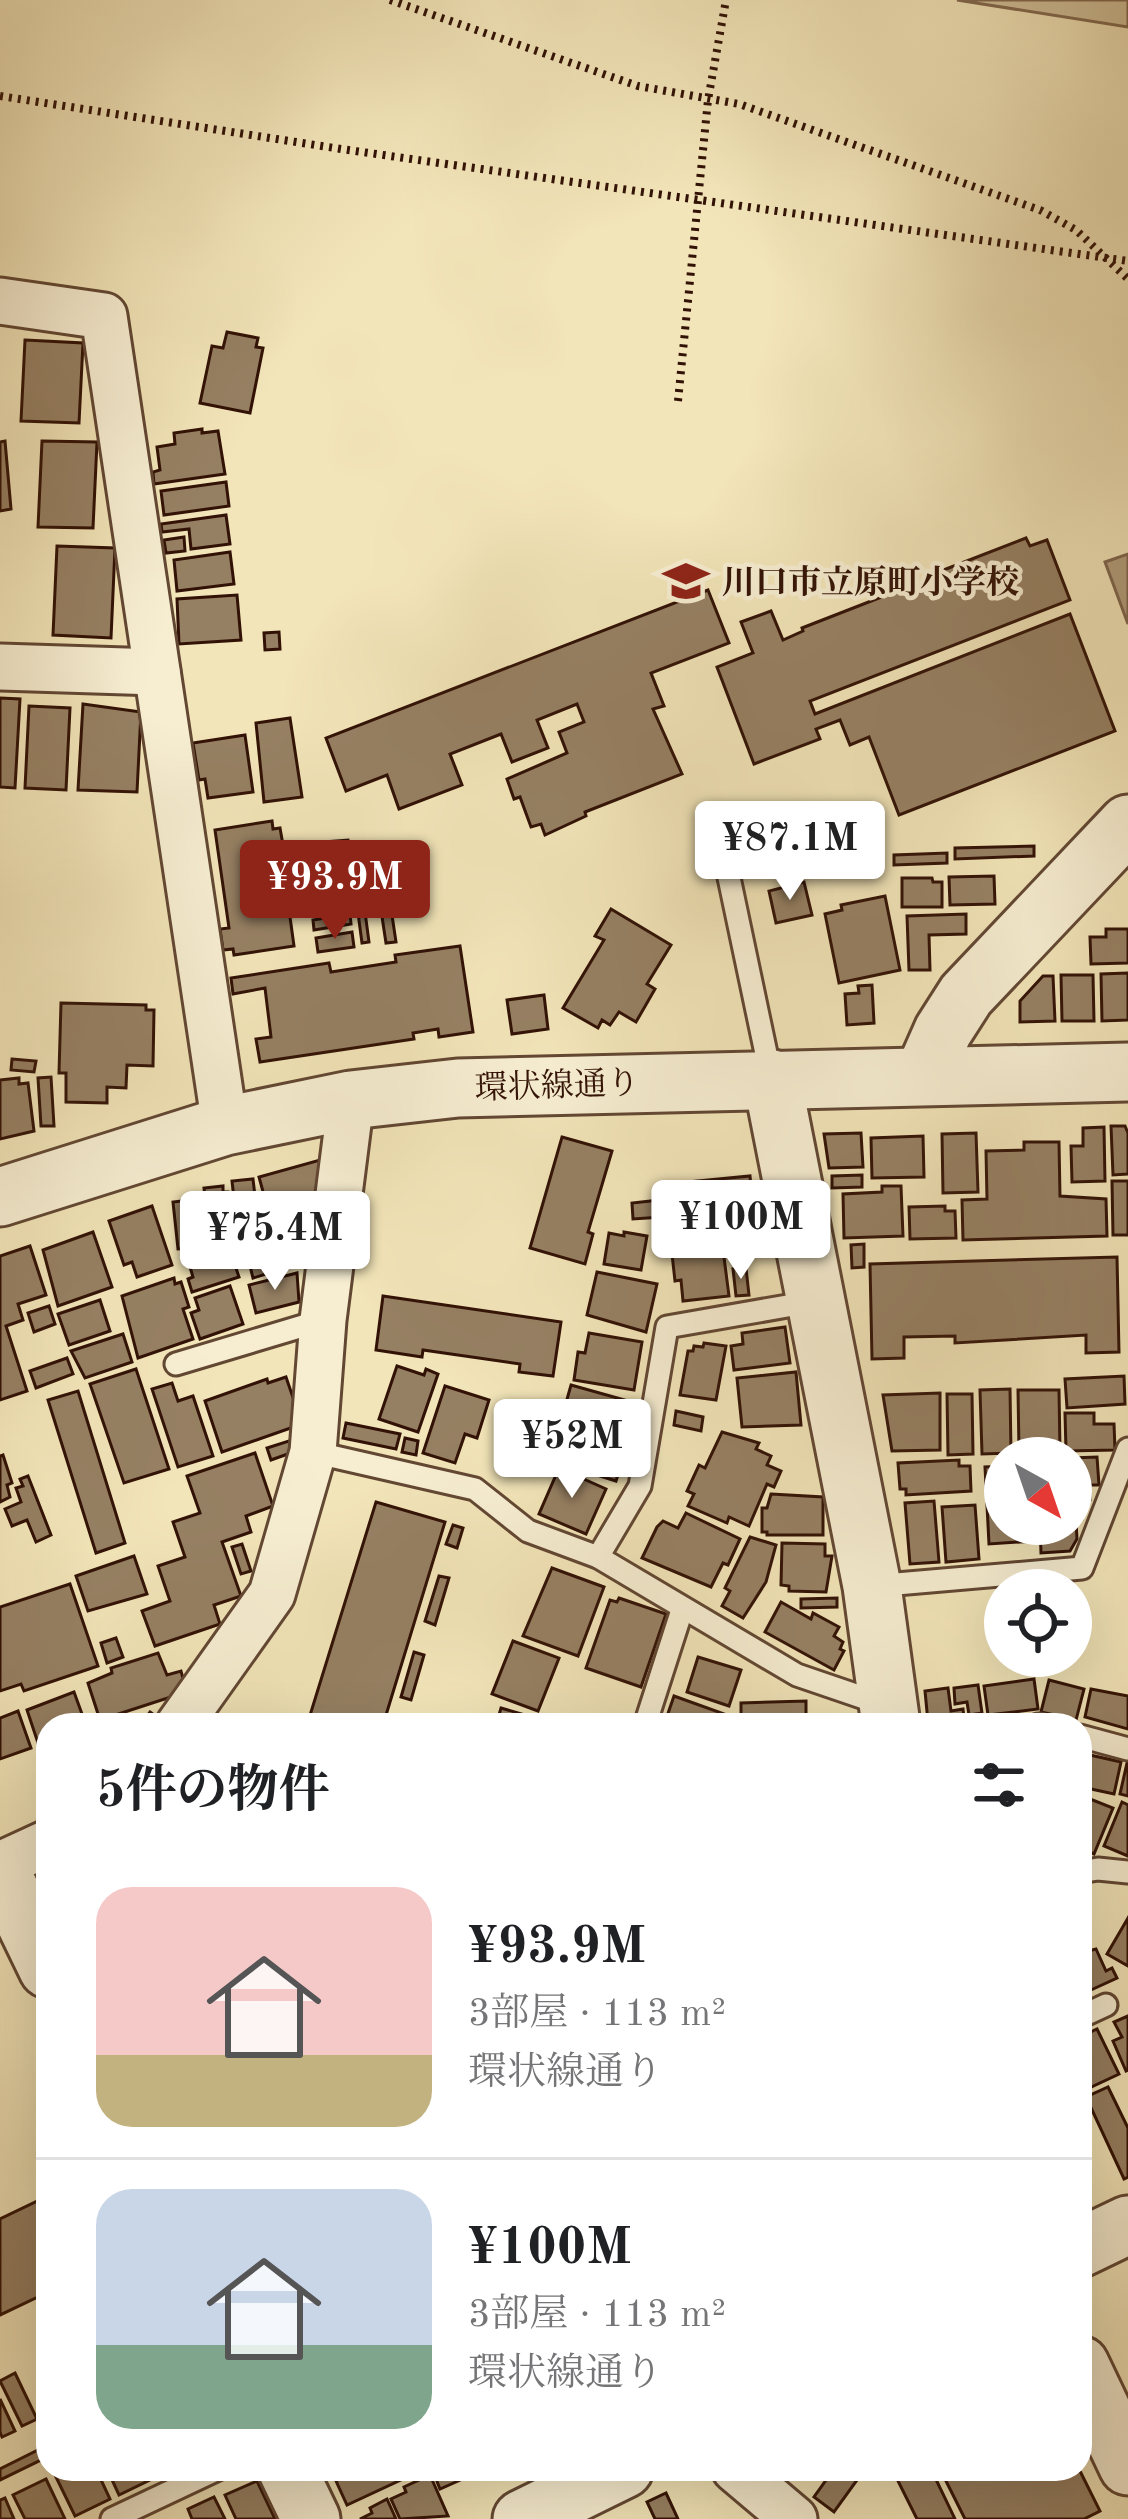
<!DOCTYPE html>
<html lang="ja">
<meta charset="utf-8">
<style>
body{margin:0;font-family:"Old Standard TT","Noto Serif JP",serif;background:#f6f6f6;color:#202124;height:100vh;display:flex;flex-direction:column;font-size:45px;white-space:nowrap}
*{box-sizing:border-box;margin:0}
p{font-size:39px;color:#757577}
.icon{flex:none;width:66px;height:66px;fill:none;stroke:currentColor;stroke-width:2;stroke-linecap:round;stroke-linejoin:round}
.map{position:relative;flex:1;overflow:hidden}
.drawer{position:absolute;left:36px;top:1713px;width:1056px;height:768px;display:flex;flex-direction:column;background:#fff;border-radius:36px;box-shadow:0 12px 48px #0002}
.drawer>*{flex:none}
.needle{width:78px;rotate:140deg}
.buttons{position:absolute;left:984px;top:1437px;display:grid;gap:24px}
.buttons a{display:grid;place-items:center;width:108px;height:108px;border-radius:50%;background:#fff;box-shadow:0 12px 48px #0002;font-size:60px}
.price{position:absolute;translate:-50% -102px;padding:0 27px;border-radius:12px;background:#fff;color:#222;font-size:39px;line-height:78px;filter:drop-shadow(0 3px 6px #0008)}
.price::after{content:'';position:absolute;left:50%;top:72px;width:36px;height:27px;margin-left:-18px;background:inherit;clip-path:polygon(0 0,100% 0,50% 100%)}
.price.on{background:#8f2418;color:#fff}
ul{padding:0;list-style:none}
li{display:flex;align-items:center;gap:36px;height:300px;padding:0 60px}
li+li{border-top:3px solid #e0e0e0}
li span{display:grid;place-items:center;flex:none;width:336px;height:240px;border-radius:36px;color:#555}
li>.icon{margin-inline-start:auto}
span .icon{width:144px;height:144px;fill:#fffc;stroke-width:1}
li b{font-size:51px}
h2{display:flex;justify-content:space-between;align-items:center;height:144px;padding:0 60px;font-size:51px}
.map>svg:first-child{display:block}
</style>
<div class="map">
<svg width="1128" height="2519" viewBox="0 0 1128 2519">
<rect width="100%" height="100%" fill="#f2e5b9"/>
<filter id="stains"><feTurbulence type="fractalNoise" baseFrequency=".00167" numOctaves="4"/><feColorMatrix values="0 0 0 0 .2 0 0 0 0 .09 0 0 0 0 .02 0 0 0 .5 -.17"/></filter>
<radialGradient id="worn" r=".72"><stop offset=".6" stop-color="#630" stop-opacity="0"/><stop offset="1" stop-color="#630" stop-opacity=".3"/></radialGradient>
<polygon fill="#d1c19b" stroke="#826a50" stroke-width="3" points="957,0 1128,0 1128,27"/>
<polygon fill="#b19d7c" stroke="#7e654d" stroke-width="3" points="1128,554 1128,624 1105,562"/>
<g fill="#968063" stroke="#321206" stroke-width="3">
<polygon points="227,332 258,338 256,347 263,348 250,413 200,403 212,346 223,348"/>
<polygon points="25,340 83,343 79,423 21,421"/>
<polygon points="202,429 202,433 218,431 225,474 154,484 153,472 160,470 157,447 175,444 174,433"/>
<polygon points="5,441 11,509 0,511 0,442"/>
<polygon points="42,441 97,442 93,528 38,527"/>
<polygon points="226,482 229,506 164,515 161,491"/>
<polygon points="226,515 230,544 191,549 189,529 162,532 161,524"/>
<polygon points="184,537 185,551 166,553 164,540"/>
<polygon points="1026,538 1030,546 1047,540 1070,600 810,701 815,714 1070,614 1115,731 899,815 869,737 850,745 840,720 816,729 820,739 754,764 717,667 753,653 741,622 771,611 783,640 803,631 802,628 902,589 904,593 930,583 928,576"/>
<polygon points="57,546 115,548 111,638 53,635"/>
<polygon points="230,552 234,584 177,591 174,560"/>
<polygon points="708,590 729,643 651,673 664,706 653,709 682,774 585,812 586,816 545,835 541,824 531,827 520,797 514,799 507,779 567,753 559,732 584,722 577,704 537,720 548,748 512,762 501,734 450,754 462,785 399,809 387,775 346,791 326,738"/>
<polygon points="237,595 241,640 179,644 177,599"/>
<polygon points="279,632 280,649 265,650 264,633"/>
<polygon points="0,698 20,699 15,788 0,787"/>
<polygon points="83,704 141,712 137,792 78,790"/>
<polygon points="29,706 70,708 66,790 25,788"/>
<polygon points="290,718 302,797 264,802 256,723"/>
<polygon points="245,735 253,792 208,798 205,779 199,780 193,743"/>
<polygon points="272,821 273,829 280,828 283,845 348,840 355,893 350,893 351,902 313,907 314,913 290,917 294,946 234,955 233,949 223,950 220,929 229,928 215,830"/>
<polygon points="1034,846 1034,856 955,859 955,848"/>
<polygon points="947,853 947,863 894,865 894,855"/>
<polygon points="383,855 396,942 386,943 373,857"/>
<polygon points="994,876 995,904 950,905 949,877"/>
<polygon points="902,878 932,878 933,882 942,882 942,907 902,907"/>
<polygon points="804,882 812,915 776,923 769,891"/>
<polygon points="885,896 900,970 839,983 825,914 842,910 841,905"/>
<polygon points="611,909 671,945 647,984 655,989 636,1022 619,1012 610,1025 602,1020 598,1028 563,1008 604,940 595,936"/>
<polygon points="365,912 369,942 362,943 358,913"/>
<polygon points="350,914 351,924 314,930 313,920"/>
<polygon points="966,914 966,934 929,935 930,970 909,970 907,916"/>
<polygon points="1106,929 1128,929 1128,963 1091,964 1090,937 1106,937"/>
<polygon points="352,932 354,947 318,952 316,938"/>
<polygon points="460,946 473,1032 439,1037 438,1029 413,1033 414,1039 260,1062 256,1039 271,1037 265,988 233,994 231,978 329,963 331,972 396,962 395,955"/>
<polygon points="1128,973 1128,1020 1102,1021 1101,974"/>
<polygon points="1061,975 1093,975 1094,1021 1062,1021"/>
<polygon points="1043,976 1053,976 1055,1021 1020,1022 1020,1001"/>
<polygon points="872,985 874,1023 847,1025 845,994 859,993 858,986"/>
<polygon points="544,995 548,1029 512,1034 507,1000"/>
<polygon points="61,1003 146,1005 146,1010 154,1010 153,1066 127,1065 126,1088 107,1087 107,1103 66,1102 66,1073 59,1073"/>
<polygon points="12,1059 36,1061 34,1072 11,1070"/>
<polygon points="51,1077 54,1126 41,1126 38,1078"/>
<polygon points="19,1078 19,1084 28,1083 34,1131 0,1139 0,1080"/>
<polygon points="1111,1126 1125,1126 1128,1133 1128,1174 1113,1175"/>
<polygon points="1104,1127 1105,1181 1072,1182 1071,1146 1083,1146 1083,1128"/>
<polygon points="861,1133 863,1167 829,1168 824,1134"/>
<polygon points="976,1133 978,1192 943,1193 942,1134"/>
<polygon points="923,1136 924,1177 872,1178 871,1138"/>
<polygon points="562,1137 612,1151 588,1232 593,1234 585,1264 530,1248"/>
<polygon points="1024,1142 1059,1142 1060,1196 1106,1199 1107,1236 963,1240 962,1200 987,1199 986,1151 1024,1150"/>
<polygon points="320,1160 323,1169 316,1215 266,1229 262,1211 268,1210 259,1177"/>
<polygon points="862,1175 862,1187 832,1188 832,1176"/>
<polygon points="750,1176 753,1208 669,1216 666,1184"/>
<polygon points="253,1179 259,1231 238,1234 232,1181"/>
<polygon points="1112,1181 1128,1181 1128,1235 1113,1235"/>
<polygon points="223,1186 223,1192 228,1192 232,1238 210,1240 204,1188"/>
<polygon points="882,1186 901,1186 903,1236 844,1238 843,1194 882,1192"/>
<polygon points="199,1199 204,1247 178,1249 173,1202"/>
<polygon points="660,1200 662,1217 633,1219 632,1203"/>
<polygon points="152,1206 172,1265 137,1277 132,1262 124,1265 109,1221"/>
<polygon points="945,1206 945,1211 955,1211 956,1238 910,1239 909,1207"/>
<polygon points="720,1226 729,1296 683,1301 681,1280 675,1281 672,1254 678,1254 675,1231"/>
<polygon points="93,1232 112,1287 58,1306 43,1250"/>
<polygon points="284,1232 288,1244 313,1237 312,1260 253,1278 244,1242"/>
<polygon points="624,1232 647,1236 641,1270 604,1264 609,1233 624,1236"/>
<polygon points="228,1244 239,1277 192,1292 188,1279 193,1277 187,1257"/>
<polygon points="864,1244 864,1267 852,1268 851,1245"/>
<polygon points="30,1246 46,1295 18,1304 23,1320 6,1326 27,1391 0,1400 0,1256"/>
<polygon points="1117,1257 1119,1352 1086,1353 1086,1335 955,1343 955,1336 904,1337 904,1358 872,1359 870,1264"/>
<polygon points="746,1268 749,1295 736,1296 733,1269"/>
<polygon points="597,1272 657,1284 646,1332 587,1315"/>
<polygon points="297,1273 299,1302 256,1313 249,1285"/>
<polygon points="174,1278 175,1284 181,1282 189,1307 183,1309 193,1339 138,1358 122,1296"/>
<polygon points="230,1286 243,1324 200,1339 191,1313 199,1310 195,1298"/>
<polygon points="383,1296 561,1322 553,1376 519,1372 520,1364 423,1350 422,1357 376,1350"/>
<polygon points="100,1300 110,1331 69,1345 58,1314"/>
<polygon points="49,1306 55,1324 34,1332 28,1313"/>
<polygon points="785,1327 790,1363 734,1370 731,1346 743,1344 742,1333"/>
<polygon points="589,1333 642,1342 634,1390 574,1380 578,1352 585,1353"/>
<polygon points="123,1334 132,1362 85,1378 71,1351"/>
<polygon points="704,1343 726,1346 716,1400 680,1395 688,1351 693,1351 694,1346 703,1347"/>
<polygon points="67,1358 73,1374 36,1388 30,1371"/>
<polygon points="397,1366 424,1375 426,1369 438,1374 418,1432 379,1419"/>
<polygon points="136,1369 169,1469 124,1483 90,1384"/>
<polygon points="796,1372 801,1425 742,1427 737,1378"/>
<polygon points="1124,1376 1125,1404 1067,1408 1065,1379"/>
<polygon points="286,1377 302,1424 222,1452 205,1401 267,1379 268,1383"/>
<polygon points="172,1383 178,1401 193,1396 213,1456 178,1467 152,1389"/>
<polygon points="571,1385 639,1404 631,1434 562,1417"/>
<polygon points="445,1386 489,1400 477,1438 465,1434 455,1463 423,1453"/>
<polygon points="1010,1389 1011,1453 982,1454 980,1390"/>
<polygon points="1018,1390 1059,1390 1060,1450 1019,1451"/>
<polygon points="78,1391 125,1543 96,1553 48,1400"/>
<polygon points="940,1393 940,1450 892,1451 883,1395"/>
<polygon points="947,1394 972,1394 973,1454 948,1455"/>
<polygon points="676,1411 703,1417 701,1431 674,1425"/>
<polygon points="1065,1413 1094,1413 1094,1424 1114,1424 1115,1450 1066,1451"/>
<polygon points="346,1423 400,1434 396,1449 343,1438"/>
<polygon points="568,1425 619,1441 616,1450 625,1453 616,1481 556,1462"/>
<polygon points="722,1432 759,1443 756,1449 771,1456 767,1465 781,1471 774,1487 767,1484 749,1526 729,1517 727,1523 688,1506 694,1494 687,1491 699,1465 705,1468"/>
<polygon points="405,1438 418,1441 416,1455 402,1452"/>
<polygon points="295,1439 299,1450 271,1460 267,1448"/>
<polygon points="255,1453 273,1506 246,1516 251,1532 222,1542 241,1596 214,1605 220,1624 155,1646 142,1611 170,1601 158,1566 185,1557 173,1522 200,1513 187,1476"/>
<polygon points="3,1455 12,1483 7,1485 10,1497 0,1502 0,1456"/>
<polygon points="1097,1457 1099,1485 1090,1485 1090,1500 1071,1502 1071,1458"/>
<polygon points="959,1460 959,1466 970,1466 971,1491 906,1495 906,1489 900,1489 898,1463"/>
<polygon points="1005,1466 1005,1524 1034,1524 1035,1541 989,1544 985,1467"/>
<polygon points="559,1468 606,1489 586,1534 539,1514"/>
<polygon points="28,1476 51,1535 36,1542 27,1520 12,1526 5,1509 21,1502 16,1488 23,1486 20,1479"/>
<polygon points="771,1494 823,1497 823,1535 767,1535 767,1532 762,1532 762,1508 767,1508"/>
<polygon points="934,1501 939,1562 910,1564 905,1503"/>
<polygon points="376,1502 445,1522 383,1725 307,1725"/>
<polygon points="975,1505 979,1559 946,1562 942,1507"/>
<polygon points="1071,1510 1081,1510 1082,1519 1076,1520 1077,1539 1070,1551 1041,1553 1040,1524 1071,1524"/>
<polygon points="686,1513 740,1539 728,1565 723,1563 711,1587 642,1558 657,1527 663,1521 678,1528"/>
<polygon points="453,1525 463,1528 457,1548 446,1544"/>
<polygon points="750,1537 776,1545 766,1582 743,1618 722,1606 730,1591 725,1588"/>
<polygon points="782,1543 825,1544 825,1556 832,1556 826,1592 789,1591 789,1586 781,1585"/>
<polygon points="242,1544 251,1571 241,1574 232,1547"/>
<polygon points="134,1556 147,1594 88,1611 76,1576"/>
<polygon points="552,1568 604,1587 578,1656 523,1636"/>
<polygon points="439,1576 449,1578 435,1625 425,1621"/>
<polygon points="70,1584 98,1666 24,1691 21,1684 0,1691 0,1607"/>
<polygon points="619,1598 666,1614 641,1687 586,1668 610,1600 617,1602"/>
<polygon points="837,1598 837,1607 801,1608 801,1599"/>
<polygon points="781,1602 811,1619 813,1613 839,1627 834,1636 843,1642 840,1649 844,1651 834,1670 765,1632"/>
<polygon points="116,1638 123,1657 107,1663 101,1643"/>
<polygon points="513,1641 559,1658 538,1711 492,1694"/>
<polygon points="414,1652 424,1655 411,1700 401,1697"/>
<polygon points="158,1653 167,1675 181,1671 184,1682 174,1696 100,1720 88,1683 112,1673 111,1668"/>
<polygon points="698,1657 741,1670 729,1706 687,1692"/>
<polygon points="1034,1679 1038,1709 988,1715 984,1686"/>
<polygon points="1049,1680 1084,1689 1076,1720 1041,1712"/>
<polygon points="978,1685 982,1713 969,1715 967,1702 955,1704 954,1688"/>
<polygon points="948,1688 951,1711 963,1709 964,1718 928,1722 925,1691"/>
<polygon points="1091,1689 1128,1696 1128,1729 1085,1717"/>
<polygon points="74,1692 86,1725 48,1725 48,1742 39,1746 27,1710"/>
<polygon points="674,1696 730,1716 726,1725 664,1725"/>
<polygon points="806,1701 806,1725 741,1725 741,1703"/>
<polygon points="501,1708 549,1722 548,1725 496,1725"/>
<polygon points="18,1711 31,1748 0,1759 0,1718"/>
<polygon points="150,1712 161,1720 157,1725 140,1725"/>
<polygon points="1090,1755 1121,1762 1114,1794 1082,1787"/>
<polygon points="1127,1763 1128,1763 1128,1796 1120,1794"/>
<polygon points="1080,1795 1113,1808 1094,1854 1080,1848"/>
<polygon points="1122,1802 1128,1805 1128,1856 1104,1846"/>
<polygon points="1128,1918 1128,1966 1107,1954"/>
<polygon points="1096,1949 1106,1971 1112,1968 1117,1978 1080,1995 1080,1953"/>
<polygon points="1128,2016 1128,2070 1126,2071 1113,2041 1122,2037 1114,2022"/>
<polygon points="1097,2029 1119,2074 1087,2089 1080,2074 1080,2037"/>
<polygon points="1108,2087 1128,2128 1128,2177 1124,2179 1086,2097"/>
<polygon points="48,2196 48,2317 38,2297 0,2315 0,2219"/>
<polygon points="15,2373 37,2419 22,2426 0,2381"/>
<polygon points="0,2399 15,2431 2,2437 0,2432"/>
<polygon points="42,2448 47,2457 0,2480 0,2469"/>
<polygon points="63,2469 96,2469 110,2499 75,2516 54,2473"/>
<polygon points="107,2469 152,2469 156,2477 119,2495"/>
<polygon points="335,2469 419,2469 420,2471 347,2505 336,2481 340,2479"/>
<polygon points="432,2469 464,2469 467,2477 440,2489"/>
<polygon points="834,2469 865,2469 834,2512 814,2497"/>
<polygon points="907,2469 931,2469 955,2519 917,2519 897,2479 909,2473"/>
<polygon points="954,2469 1079,2469 1100,2511 1084,2519 965,2519 943,2475"/>
<polygon points="430,2475 448,2516 400,2519 391,2499 406,2492 404,2487"/>
<polygon points="46,2479 65,2519 25,2519 13,2495"/>
<polygon points="257,2481 275,2519 236,2519 225,2495"/>
<polygon points="666,2493 678,2519 655,2519 647,2502"/>
<polygon points="214,2497 225,2519 192,2519 188,2509"/>
<polygon points="5,2498 14,2519 0,2519 0,2500"/>
<polygon points="387,2499 396,2519 360,2519 372,2513 370,2508"/>
</g>
<g fill="none" stroke-linecap="round" stroke-linejoin="round">
<g stroke="#624733" stroke-width="27">
<g id="service">
<polyline points="723,849 771,1077"/>
<polyline points="176,1364 323,1320"/>
<polyline points="313,1452 475,1489 528,1531 598,1557 797,1675 882,1704"/>
<polyline points="598,1557 640,1486 667,1327 816,1301"/>
<polyline points="873,1586 1082,1568 1128,1449"/>
<polyline points="645,1725 682,1610"/>
<polyline points="1038,1725 1040,1725"/>
<polyline points="1080,1736 1128,1749"/>
<polyline points="1080,1872 1098,1869 1128,1872"/>
<polyline points="1080,2017 1106,2005"/>
<polyline points="112,2519 218,2469"/>
</g>
</g>
<g stroke="#624733" stroke-width="51">
<g id="minor">
<polyline points="0,301 104,316 225,1126"/>
<polyline points="0,667 157,672"/>
<polyline points="179,1725 272,1594 313,1452 323,1320 351,1100"/>
<polyline points="0,1865 48,1843"/>
<polyline points="735,2469 794,2519"/>
</g>
</g>
<g stroke="#624733" stroke-width="63">
<g id="tertiary">
<polyline points="924,1074 943,1031 966,995 1128,824"/>
<polyline points="772,1079 872,1586 891,1725"/>
<polyline points="0,1197 225,1126 351,1100 458,1088 1128,1072"/>
<polyline points="0,1870 48,1969"/>
<polyline points="1080,2248 1128,2225"/>
<polyline points="1080,2365 1128,2466"/>
<polyline points="287,2469 311,2519"/>
<polyline points="522,2519 624,2469"/>
</g>
</g>
<g stroke="#321206" stroke-width="8" stroke-dasharray="3 6" stroke-linecap="butt">
<polyline points="390,0 638,86 739,104 1040,210 1076,230 1128,279"/>
<polyline points="0,96 341,149 1128,261"/>
<polyline points="678,401 708,100 726,0"/>
</g>
<use href="#service" stroke="#f7eed2" stroke-width="21"/>
<use href="#minor" stroke="#f7eed2" stroke-width="45"/>
<use href="#tertiary" stroke="#f7eed2" stroke-width="57"/>
</g>
<defs>
<g id="school-bare" transform="scale(3.6)"><path d="M0-5L7-2L0 1L-7-2ZM-4 1L0 2.5L4 1V4Q0 6-4 4Z" fill="#8f2418" stroke="#f7eed2" stroke-width="2.5" paint-order="stroke"/></g>
</defs>
<g fill-rule="evenodd">
<use href="#school-bare" x="686" y="581"/>
</g>
<g text-anchor="middle" stroke-width="9" stroke-linejoin="round" paint-order="stroke">
<g font-size="33" font-weight="bold" fill="#321206" stroke="#f7eed2" text-anchor="start">
<text x="722" y="593">川口市立原町小学校</text>
</g>
<g font-size="33" fill="#321206" stroke="#f7eed2">
<text transform="translate(557 1084) rotate(-2)" y="12">環状線通り</text>
</g>
</g>
<rect width="100%" height="100%" filter="url(#stains)"/>
<rect width="100%" height="100%" fill="url(#worn)"/>
</svg>
<div class="buttons">
<a><svg class="needle" viewBox="-14 -14 28 28"><path d="M0-13l5 13h-10z" fill="#e53935"/><path d="M0 13l5-13h-10z" fill="#757577"/></svg></a>
<a><svg class="icon" aria-label="locate" viewBox="0 0 24 24"><circle cx="12" cy="12" r="6"/><path d="M12 2v4M12 18v4M2 12h4M18 12h4"/></svg></a>
</div>
<b class="price" style="left:790px;top:903px">¥87.1M</b>
<b class="price on" style="left:335px;top:942px">¥93.9M</b>
<b class="price" style="left:741px;top:1282px">¥100M</b>
<b class="price" style="left:275px;top:1293px">¥75.4M</b>
<b class="price" style="left:572px;top:1501px">¥52M</b>
<section class="drawer">
<h2>5件の物件<svg class="icon" aria-label="filters" viewBox="0 0 24 24"><path d="M4 7h16M4 17h16"/><circle cx="9" cy="7" r="2"/><circle cx="15" cy="17" r="2"/></svg></h2>
<ul>
<li><span style="background:linear-gradient(#f6c9c9 70%,#c2b280 0)"><svg class="icon" aria-label="home" viewBox="0 0 24 24"><path d="M3 11l9-7 9 7M6 9v11h12V9"/></svg></span><div><b>¥93.9M</b><p>3部屋 · 113 m²</p><p>環状線通り</p></div></li>
<li><span style="background:linear-gradient(#c9d6e8 65%,#7fa58c 0)"><svg class="icon" aria-label="home" viewBox="0 0 24 24"><path d="M3 11l9-7 9 7M6 9v11h12V9"/></svg></span><div><b>¥100M</b><p>3部屋 · 113 m²</p><p>環状線通り</p></div></li>
</ul>
</section>
</div>
